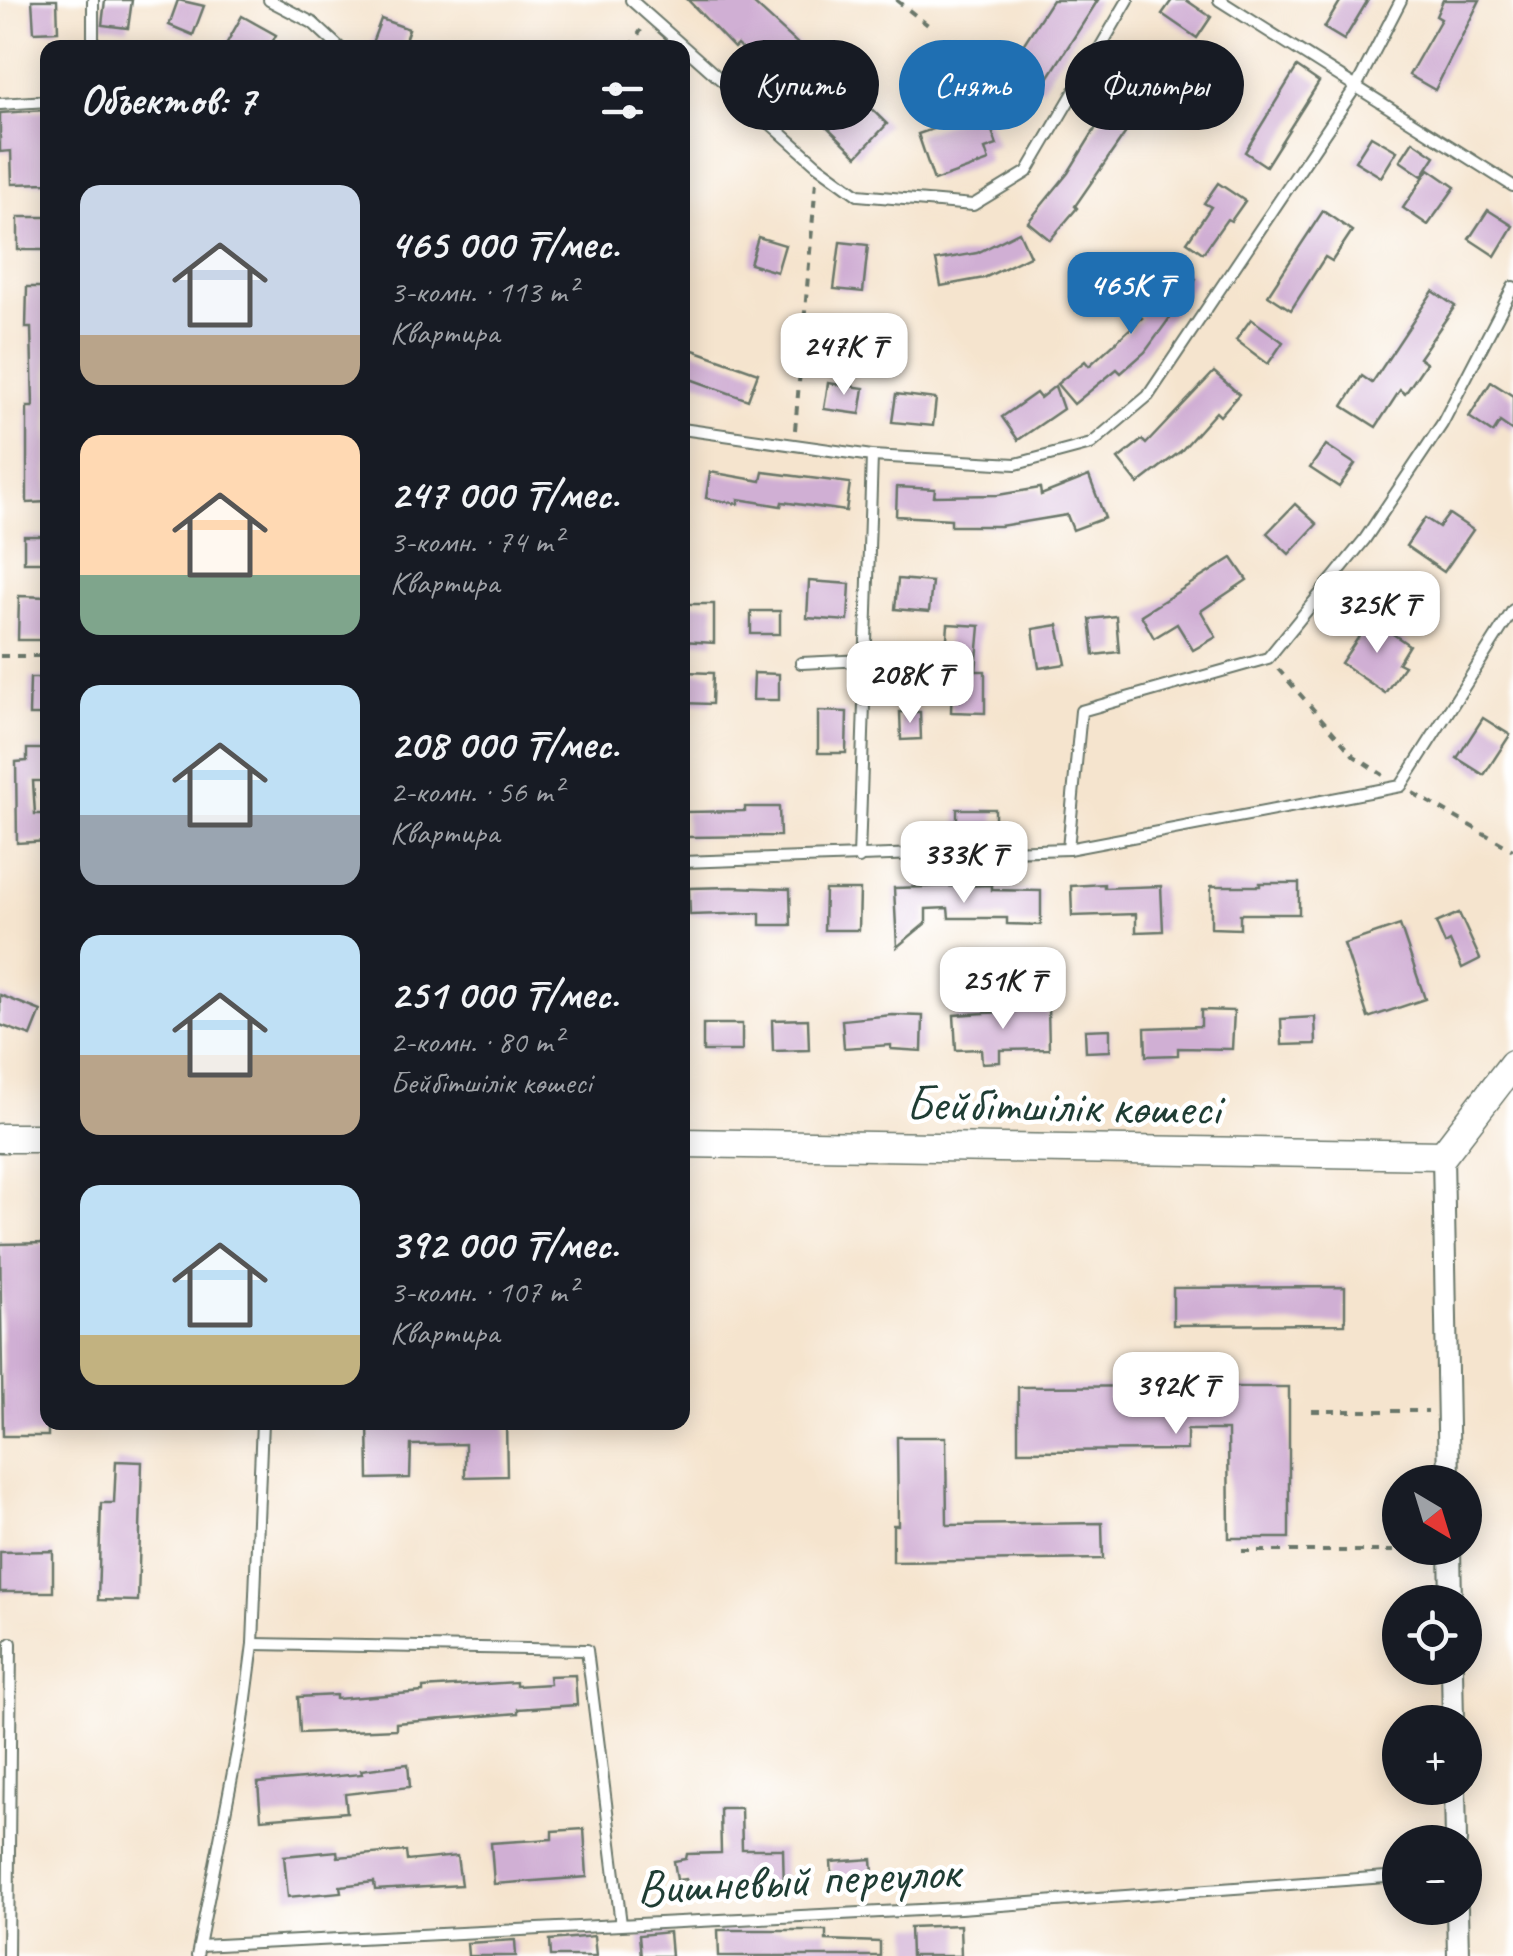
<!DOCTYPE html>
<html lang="ru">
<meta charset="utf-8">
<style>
body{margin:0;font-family:Caveat,sans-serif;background:#20242c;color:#f1f3f6;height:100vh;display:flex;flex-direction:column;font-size:38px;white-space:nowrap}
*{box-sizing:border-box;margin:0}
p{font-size:32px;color:#9ea1a6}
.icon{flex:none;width:55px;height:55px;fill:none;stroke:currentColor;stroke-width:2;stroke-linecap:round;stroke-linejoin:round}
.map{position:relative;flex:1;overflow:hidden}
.panel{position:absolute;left:40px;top:40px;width:650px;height:1390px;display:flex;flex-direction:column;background:#171b24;border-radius:20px;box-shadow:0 5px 25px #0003}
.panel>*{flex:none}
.top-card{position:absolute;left:720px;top:40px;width:642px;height:90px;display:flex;gap:20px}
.needle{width:65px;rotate:142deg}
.fabs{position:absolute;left:1382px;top:1465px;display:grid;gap:20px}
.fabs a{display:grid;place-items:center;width:100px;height:100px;border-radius:50%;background:#171b24;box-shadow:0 5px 25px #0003;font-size:50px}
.price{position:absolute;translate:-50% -85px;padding:0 22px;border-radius:20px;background:#fff;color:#222;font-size:32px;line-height:65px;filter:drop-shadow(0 2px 5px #0008)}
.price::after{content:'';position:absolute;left:50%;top:60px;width:30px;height:22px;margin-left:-15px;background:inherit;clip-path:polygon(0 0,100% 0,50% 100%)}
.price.active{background:#1f6fb2;color:#fff}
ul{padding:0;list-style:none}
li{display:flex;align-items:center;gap:30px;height:250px;padding:0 40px}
li span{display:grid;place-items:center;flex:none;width:280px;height:200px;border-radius:20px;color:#555}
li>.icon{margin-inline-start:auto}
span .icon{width:120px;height:120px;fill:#fffc;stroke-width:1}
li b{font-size:42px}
h2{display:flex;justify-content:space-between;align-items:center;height:120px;padding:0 40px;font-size:42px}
.chip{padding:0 35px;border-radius:45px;background:#171b24;box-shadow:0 5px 25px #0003;font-size:35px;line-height:90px}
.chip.active{background:#1f6fb2;color:#fff}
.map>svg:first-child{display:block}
</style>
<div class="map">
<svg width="1513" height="1956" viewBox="0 0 1513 1956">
<rect width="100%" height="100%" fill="#fff"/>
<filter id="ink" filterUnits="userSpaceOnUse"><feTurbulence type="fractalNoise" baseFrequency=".01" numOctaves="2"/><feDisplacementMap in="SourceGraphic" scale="20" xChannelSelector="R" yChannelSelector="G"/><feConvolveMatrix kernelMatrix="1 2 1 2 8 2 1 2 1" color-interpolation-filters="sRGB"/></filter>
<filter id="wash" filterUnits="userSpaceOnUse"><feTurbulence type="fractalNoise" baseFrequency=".0048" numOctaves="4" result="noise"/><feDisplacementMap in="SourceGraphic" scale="40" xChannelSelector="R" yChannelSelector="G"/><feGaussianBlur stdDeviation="2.25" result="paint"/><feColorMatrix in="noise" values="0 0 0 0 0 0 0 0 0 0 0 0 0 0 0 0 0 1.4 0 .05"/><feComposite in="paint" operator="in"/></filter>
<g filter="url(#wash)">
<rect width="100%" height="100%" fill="#f5e4ce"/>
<g id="blocks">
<g fill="#d0afd4">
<polygon points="32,0 57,0 58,31 34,32"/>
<polygon points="105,0 132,0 128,28 102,25"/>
<polygon points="178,0 204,6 193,35 169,25"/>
<polygon points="688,0 750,0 822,66 795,97 737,45 734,48"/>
<polygon points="1052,0 1098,0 1041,89 1008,68"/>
<polygon points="1172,0 1186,0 1211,17 1197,38 1162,14"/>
<polygon points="1341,0 1368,0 1344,40 1324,28"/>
<polygon points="1443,0 1480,0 1435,90 1409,75 1441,19 1436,16"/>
<polygon points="242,16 276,35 269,48 224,48"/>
<polygon points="381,19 409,29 402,48 370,48"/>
<polygon points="1140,56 1167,75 1154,93 1127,74"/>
<polygon points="1297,67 1319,82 1266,166 1245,152"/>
<polygon points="850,88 887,124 857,156 819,119"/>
<polygon points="1108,108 1131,125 1075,206 1077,208 1050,240 1028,222 1068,173"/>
<polygon points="46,110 48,183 12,184 11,151 0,152 0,113"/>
<polygon points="985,111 997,145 985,149 989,161 934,181 918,134"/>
<polygon points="1371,136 1397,151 1381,177 1355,161"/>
<polygon points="1413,141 1435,156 1422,176 1400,161"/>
<polygon points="1429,169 1455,187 1428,225 1403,208"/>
<polygon points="1218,183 1245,201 1231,221 1227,219 1203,253 1187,242 1211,207 1204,203"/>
<polygon points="1488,210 1513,226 1495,256 1469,239"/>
<polygon points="1323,211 1352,231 1332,261 1325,257 1291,310 1268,295"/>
<rect x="18" y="217" width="30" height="33"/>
<polygon points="1019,232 1030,256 984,278 941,286 936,260 977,253"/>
<polygon points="758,237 785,245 777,272 750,264"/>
<polygon points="840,242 868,245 863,292 834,289"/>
<polygon points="1176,265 1196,279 1185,297 1145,352 1121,373 1117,369 1074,404 1057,384 1085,361 1089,366 1142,318 1138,315"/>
<polygon points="27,287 48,287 48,502 27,503 27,407 33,407 31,328 26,328"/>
<polygon points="1433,291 1455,306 1419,358 1426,363 1405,394 1400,390 1376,427 1343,406 1362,376 1372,383"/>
<polygon points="1251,319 1283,342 1268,364 1236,340"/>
<polygon points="682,346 758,373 748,400 682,376"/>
<polygon points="1214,372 1239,394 1220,416 1216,412 1181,451 1138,484 1118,459 1142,440 1146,444"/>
<polygon points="1491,382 1513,396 1513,431 1500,422 1493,433 1469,417"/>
<polygon points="828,383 864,388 860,414 824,409"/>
<polygon points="1055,386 1063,409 1018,440 1002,417 1036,393 1040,398"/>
<polygon points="896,394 936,399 933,426 892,422"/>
<polygon points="1326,445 1355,464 1339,487 1310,468"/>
<polygon points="710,472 761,481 763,472 850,483 846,511 782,502 781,506 738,499 738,504 706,498"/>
<polygon points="1089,476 1105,518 1073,530 1067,515 1000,526 951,526 951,519 896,516 897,487 935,489 934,496 998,495 1040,488 1041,495"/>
<polygon points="1295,504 1317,524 1289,554 1267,533"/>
<polygon points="1449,514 1473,530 1444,572 1406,546 1425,518 1439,527"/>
<rect x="24" y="536" width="24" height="26"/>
<polygon points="1232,558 1247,580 1201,611 1216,637 1193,650 1177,624 1154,638 1141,615"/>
<polygon points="898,579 932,582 929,612 895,609"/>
<polygon points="809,581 850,584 848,621 807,618"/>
<polygon points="19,596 48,597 48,640 18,640"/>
<polygon points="682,604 714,604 714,643 682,641"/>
<rect x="751" y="611" width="29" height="23"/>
<polygon points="1116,616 1119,652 1094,655 1090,619"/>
<polygon points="1371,619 1409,645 1398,663 1404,666 1385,693 1341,663"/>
<polygon points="948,624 980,626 976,671 985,671 985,713 951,712 953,652 946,652"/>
<polygon points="1058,625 1066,664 1039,668 1033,629"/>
<polygon points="684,672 713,673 712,704 682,703"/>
<polygon points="754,673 779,674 779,700 753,700"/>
<polygon points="30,678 48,678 48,715 29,715"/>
<polygon points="818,711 847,712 846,753 818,753"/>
<polygon points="900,712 920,712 921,739 901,740"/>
<polygon points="1483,718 1510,735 1484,775 1457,758"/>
<polygon points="27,749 48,749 48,781 33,781 35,814 48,814 48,841 17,843 16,762 27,761"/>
<polygon points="745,807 779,807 780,836 686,837 685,812 745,811"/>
<rect x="957" y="809" width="38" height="29"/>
<polygon points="1260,883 1299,883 1299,914 1240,914 1240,929 1211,928 1211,886 1260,886"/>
<polygon points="1104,884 1104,888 1161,886 1163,931 1136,932 1136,914 1072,916 1071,886"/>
<polygon points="992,885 992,890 1041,891 1041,925 1007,924 1007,918 949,918 948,908 926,909 926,923 897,947 894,888"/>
<polygon points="732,887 790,889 791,925 760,925 760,913 690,915 689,888"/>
<polygon points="825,890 860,890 859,930 824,930"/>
<polygon points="1459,913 1480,959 1462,968 1450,941 1445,944 1436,923"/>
<polygon points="1400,925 1425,999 1368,1018 1344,944"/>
<polygon points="0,995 41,1011 31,1036 0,1025"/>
<polygon points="1016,1008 1048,1008 1049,1049 1000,1050 1000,1062 982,1063 981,1049 956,1050 954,1015 1016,1011"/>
<polygon points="1201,1010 1234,1011 1232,1049 1178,1048 1178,1055 1146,1056 1145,1028 1201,1026"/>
<polygon points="892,1015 923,1016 922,1051 891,1049 891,1045 844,1048 842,1020"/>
<polygon points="1315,1017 1316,1044 1282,1045 1281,1019"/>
<polygon points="808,1019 809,1050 773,1051 772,1020"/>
<rect x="703" y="1024" width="39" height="27"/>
<polygon points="1110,1029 1110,1051 1086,1052 1085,1030"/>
<polygon points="48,1243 48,1436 3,1436 0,1244"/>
<polygon points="1345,1287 1345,1324 1173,1325 1173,1288"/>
<polygon points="1186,1386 1186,1401 1228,1400 1228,1387 1289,1387 1289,1538 1229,1538 1228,1430 1187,1430 1187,1450 1018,1451 1018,1387"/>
<polygon points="368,1422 506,1422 507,1476 465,1477 465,1444 411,1445 410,1478 369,1479"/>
<polygon points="897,1437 946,1437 947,1525 1102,1523 1103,1559 893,1562 893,1525 898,1525"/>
<polygon points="116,1461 142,1462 138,1601 98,1600 101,1503 114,1503"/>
<polygon points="53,1551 53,1592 0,1592 0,1552"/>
<polygon points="575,1675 577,1705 518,1709 518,1713 396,1723 396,1729 300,1733 298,1697 336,1695 336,1699 423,1692 423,1688 516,1682 516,1686 550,1684 549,1676"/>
<polygon points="408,1764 410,1787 345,1794 347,1812 261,1819 258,1783 362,1774 361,1770"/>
<polygon points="720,1808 741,1808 742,1849 783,1849 784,1891 721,1892 721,1886 689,1887 686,1879 677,1880 674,1861 686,1859 687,1854 721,1853"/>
<polygon points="584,1829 587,1877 494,1884 491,1843 552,1839 552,1831"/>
<polygon points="337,1851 338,1857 406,1851 407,1861 457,1856 461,1885 375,1890 374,1882 340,1886 341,1892 288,1897 284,1856"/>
<polygon points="872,1859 874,1888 833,1890 831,1862"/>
<polygon points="960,1925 961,1956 911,1956 910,1927"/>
<polygon points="718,1930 826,1930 826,1940 880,1942 880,1956 719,1956"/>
<polygon points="669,1932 671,1956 641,1956 639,1935"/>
<polygon points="594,1936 596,1956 551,1956 550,1940"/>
<polygon points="515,1940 516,1956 468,1956 467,1943"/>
</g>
</g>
</g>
<g filter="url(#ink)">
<use href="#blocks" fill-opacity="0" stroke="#6a776a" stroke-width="2.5"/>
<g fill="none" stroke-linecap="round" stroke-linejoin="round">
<g stroke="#6a776a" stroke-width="14">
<g id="lane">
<polyline points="93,0 93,48"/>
<polyline points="269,0 313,23 340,48"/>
<polyline points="631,0 817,165 858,195 973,205 1027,172 1128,0"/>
<polyline points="1219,0 1513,186"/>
<polyline points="0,104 48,101"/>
<polyline points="682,429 872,456 1016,464 1091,444 1148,396 1357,85 1401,0"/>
<polyline points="801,663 865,660"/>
<polyline points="1068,849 1081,711 1268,658 1365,539 1442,424 1513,287"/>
<polyline points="859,858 872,456"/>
<polyline points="682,862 1068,849 1401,786 1513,610"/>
<polyline points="253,1644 587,1650 621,1924"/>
<polyline points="199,1946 960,1908 1400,1876"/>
<polyline points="8,1956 11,1643"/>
<polyline points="197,1956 243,1721 253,1644 262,1422"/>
</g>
</g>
<g stroke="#6a776a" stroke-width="24">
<g id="street">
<polyline points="1443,1155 1449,1482"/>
<polyline points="1450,1548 1451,1602"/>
<polyline points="1452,1668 1453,1722"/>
<polyline points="1455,1788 1456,1842"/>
<polyline points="1457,1908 1458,1956"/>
</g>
</g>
<g stroke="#6a776a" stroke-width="31">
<g id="secondary">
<polyline points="0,1138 48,1138"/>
<polyline points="682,1143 1443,1155 1513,1064"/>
</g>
</g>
<g stroke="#6a776a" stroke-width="4" stroke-dasharray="8 8" stroke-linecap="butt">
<polyline points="896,0 933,29"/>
<polyline points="630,48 641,30"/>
<polyline points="795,430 816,181"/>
<polyline points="0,656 48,656"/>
<polyline points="1278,669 1354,756 1383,775"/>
<polyline points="1413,793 1513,850"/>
<polyline points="1312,1411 1428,1411"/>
<polyline points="1242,1551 1433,1551"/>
</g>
<use href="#lane" stroke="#fff" stroke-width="10"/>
<use href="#street" stroke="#fff" stroke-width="20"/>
<use href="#secondary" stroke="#fff" stroke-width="28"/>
</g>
</g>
<g text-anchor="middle" stroke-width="9" stroke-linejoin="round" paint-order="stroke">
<g font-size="50" fill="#1f3d34" stroke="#fff">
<text transform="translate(1063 1104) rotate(1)" y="18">Бейбітшілік көшесі</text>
<text transform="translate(798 1878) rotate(-3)" y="18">Вишневый переулок</text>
</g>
</g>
</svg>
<div class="fabs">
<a><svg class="needle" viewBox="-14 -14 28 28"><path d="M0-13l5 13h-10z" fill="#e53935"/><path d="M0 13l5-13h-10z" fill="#9ea1a6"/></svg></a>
<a><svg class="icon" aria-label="locate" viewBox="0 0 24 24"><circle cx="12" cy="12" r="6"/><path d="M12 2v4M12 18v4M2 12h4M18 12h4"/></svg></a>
<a>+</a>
<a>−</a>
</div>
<b class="price active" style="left:1131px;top:337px">465K ₸</b>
<b class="price" style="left:844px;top:398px">247K ₸</b>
<b class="price" style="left:1377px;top:656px">325K ₸</b>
<b class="price" style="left:910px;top:726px">208K ₸</b>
<b class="price" style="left:964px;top:906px">333K ₸</b>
<b class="price" style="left:1003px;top:1032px">251K ₸</b>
<b class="price" style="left:1176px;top:1437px">392K ₸</b>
<div class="top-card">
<a class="chip">Купить</a>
<a class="chip active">Снять</a>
<a class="chip">Фильтры</a>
</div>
<section class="panel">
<h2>Объектов: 7<svg class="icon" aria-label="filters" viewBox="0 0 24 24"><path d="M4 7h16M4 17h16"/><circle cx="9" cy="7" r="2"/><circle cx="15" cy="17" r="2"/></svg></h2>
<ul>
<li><span style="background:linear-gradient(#c9d6e8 75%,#b9a48a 0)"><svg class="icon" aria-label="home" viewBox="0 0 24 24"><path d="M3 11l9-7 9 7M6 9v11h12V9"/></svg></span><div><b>465 000 ₸/мес.</b><p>3-комн. · 113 m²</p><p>Квартира</p></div></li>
<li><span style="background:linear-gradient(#ffd9b3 70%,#7fa58c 0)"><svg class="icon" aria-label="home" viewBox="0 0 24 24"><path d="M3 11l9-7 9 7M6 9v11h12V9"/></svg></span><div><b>247 000 ₸/мес.</b><p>3-комн. · 74 m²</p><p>Квартира</p></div></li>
<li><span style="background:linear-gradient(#bfe0f5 65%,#9aa5b1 0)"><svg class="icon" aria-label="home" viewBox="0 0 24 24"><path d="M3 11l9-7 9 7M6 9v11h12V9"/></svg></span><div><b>208 000 ₸/мес.</b><p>2-комн. · 56 m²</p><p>Квартира</p></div></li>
<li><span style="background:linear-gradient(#bfe0f5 60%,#b9a48a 0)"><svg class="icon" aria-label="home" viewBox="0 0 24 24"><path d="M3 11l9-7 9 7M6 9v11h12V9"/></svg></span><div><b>251 000 ₸/мес.</b><p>2-комн. · 80 m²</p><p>Бейбітшілік көшесі</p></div></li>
<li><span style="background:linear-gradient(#bfe0f5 75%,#c2b280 0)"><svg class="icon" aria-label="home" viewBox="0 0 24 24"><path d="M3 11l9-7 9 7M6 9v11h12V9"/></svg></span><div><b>392 000 ₸/мес.</b><p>3-комн. · 107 m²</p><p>Квартира</p></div></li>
</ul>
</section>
</div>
